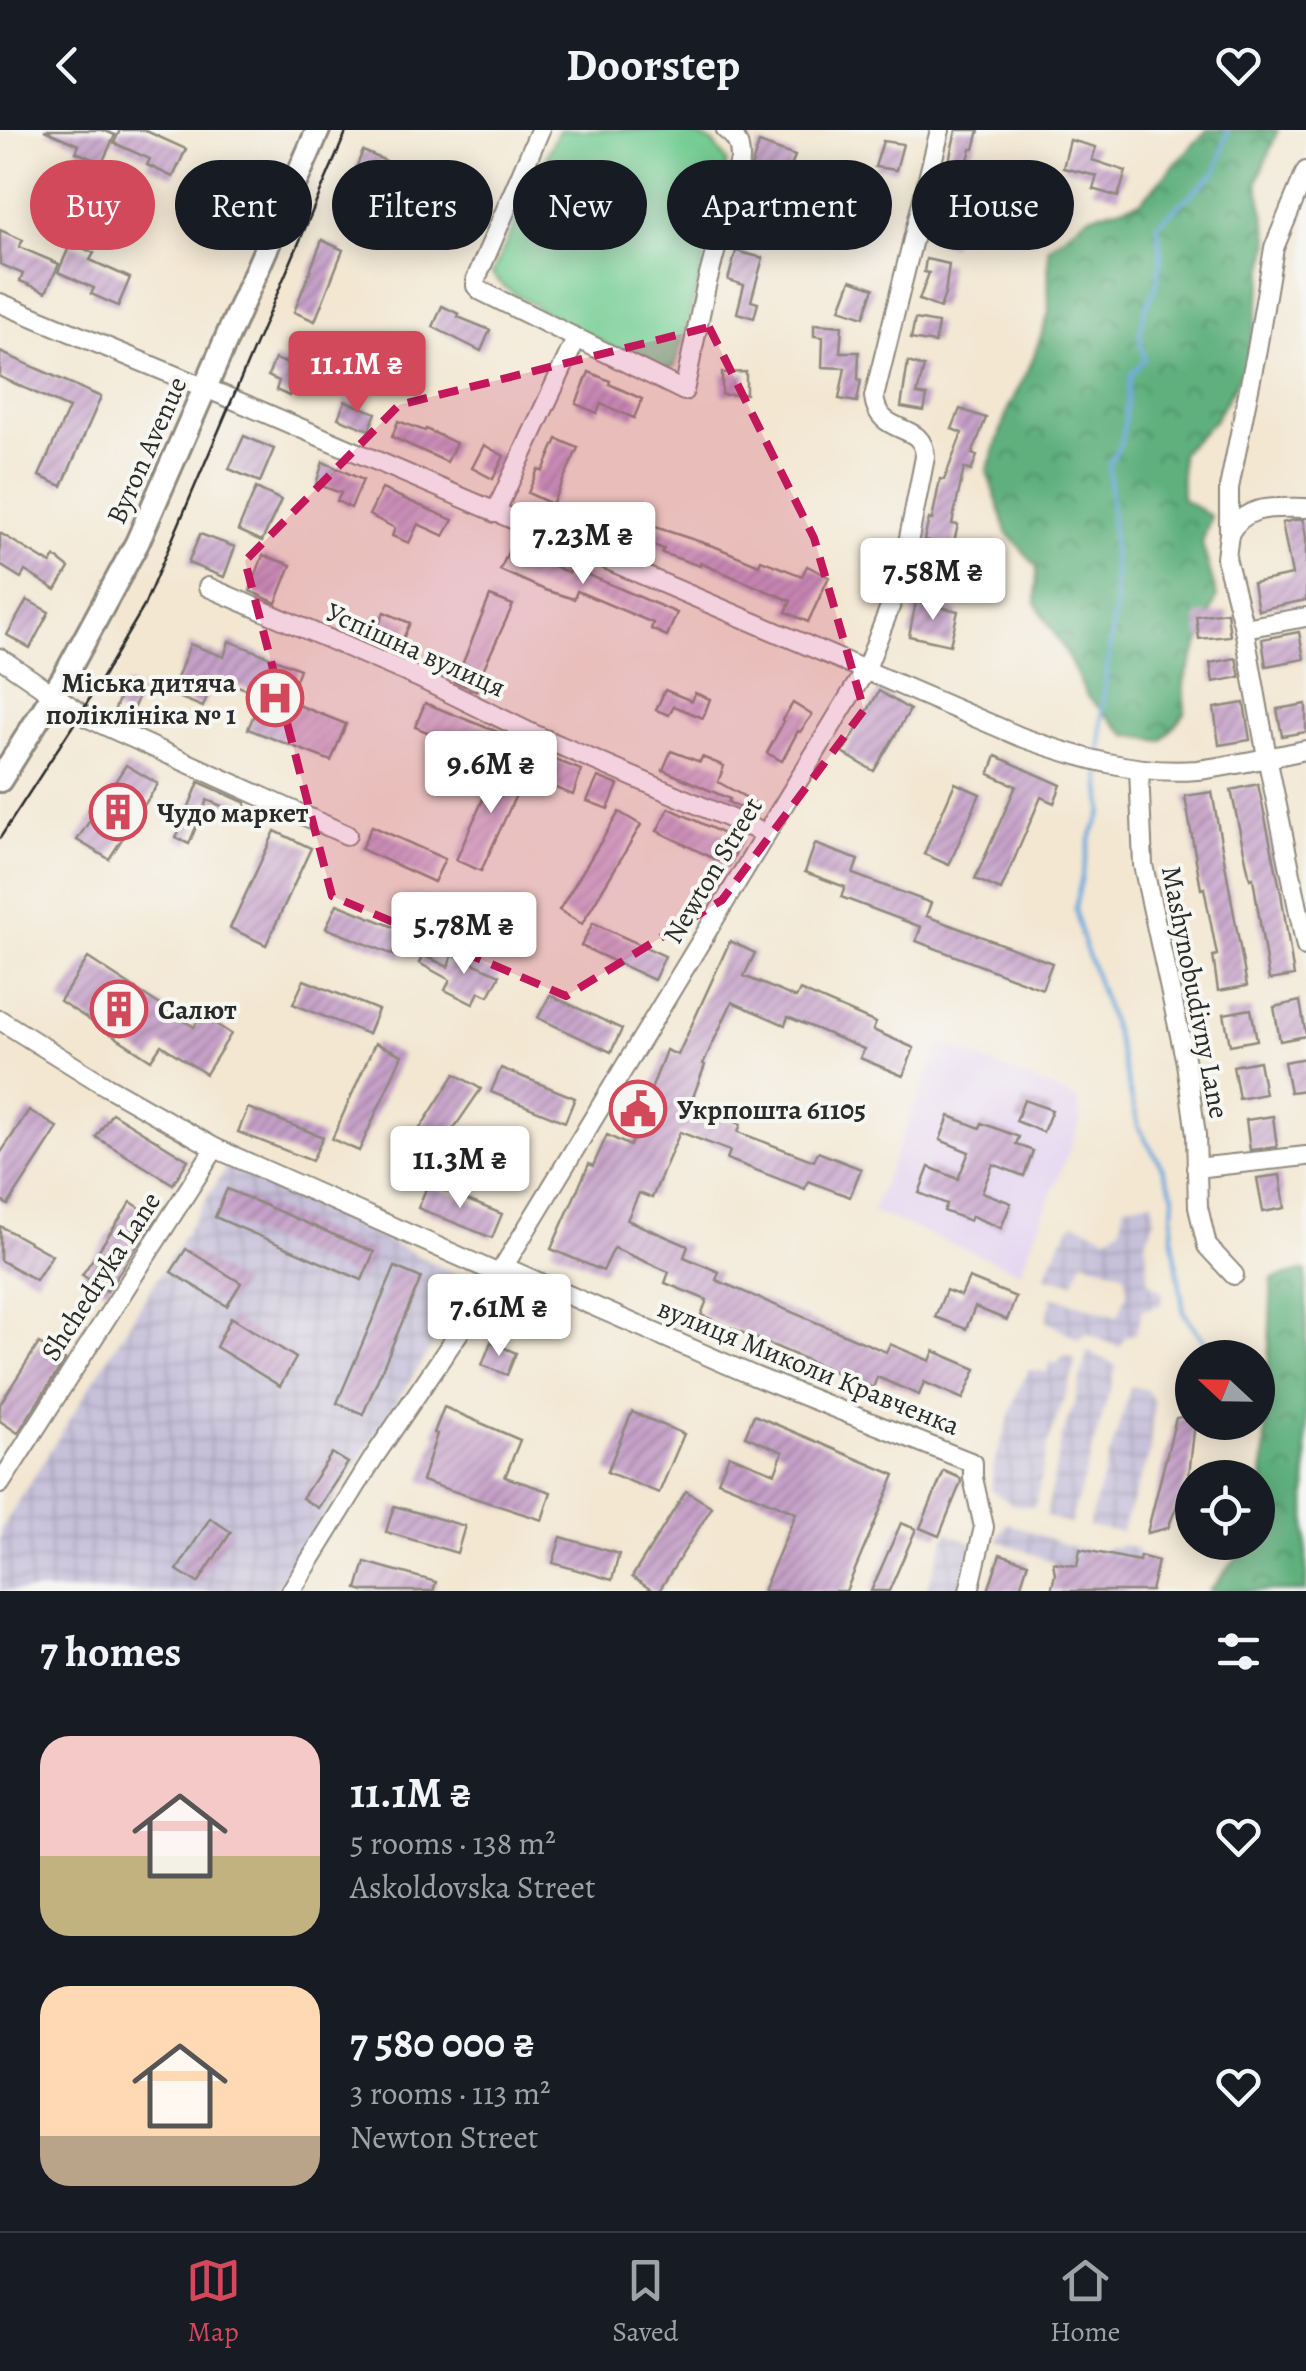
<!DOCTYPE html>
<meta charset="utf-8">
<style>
body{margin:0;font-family:Alegreya,serif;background:#242831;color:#f1f3f6;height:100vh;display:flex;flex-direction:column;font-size:38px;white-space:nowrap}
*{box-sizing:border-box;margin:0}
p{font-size:32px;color:#9ea1a6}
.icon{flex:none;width:55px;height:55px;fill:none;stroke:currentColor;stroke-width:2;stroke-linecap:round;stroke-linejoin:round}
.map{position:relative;height:1461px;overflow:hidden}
.details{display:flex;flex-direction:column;background:#171b24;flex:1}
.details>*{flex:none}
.hud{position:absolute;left:30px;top:30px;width:1248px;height:90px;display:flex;gap:20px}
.needle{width:65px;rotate:292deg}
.controls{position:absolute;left:1175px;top:1210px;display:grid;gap:20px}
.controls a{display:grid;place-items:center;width:100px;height:100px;border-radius:50%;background:#171b24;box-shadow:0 5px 25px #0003;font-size:50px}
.price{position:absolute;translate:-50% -85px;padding:0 22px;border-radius:10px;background:#fff;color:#222;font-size:32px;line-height:65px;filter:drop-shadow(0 2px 5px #0008)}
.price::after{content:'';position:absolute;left:50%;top:60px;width:30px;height:22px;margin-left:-15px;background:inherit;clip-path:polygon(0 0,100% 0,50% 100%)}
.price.on{background:#d1495b;color:#fff}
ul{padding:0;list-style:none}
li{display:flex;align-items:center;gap:30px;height:250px;padding:0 40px}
li span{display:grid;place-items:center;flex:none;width:280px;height:200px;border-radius:30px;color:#555}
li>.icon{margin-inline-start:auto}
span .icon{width:120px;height:120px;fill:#fffc;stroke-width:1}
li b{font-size:42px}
h2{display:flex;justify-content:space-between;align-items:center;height:120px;padding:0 40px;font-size:42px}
.pill{padding:0 35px;border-radius:45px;background:#171b24;box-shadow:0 5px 25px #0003;font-size:35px;line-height:90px}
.pill.on{background:#d1495b;color:#fff}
header{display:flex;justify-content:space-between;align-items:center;height:130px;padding:0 40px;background:#171b24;font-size:45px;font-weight:700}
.tab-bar{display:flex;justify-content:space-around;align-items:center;height:140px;border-top:2px solid #363941;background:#171b24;font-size:28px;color:#9ea1a6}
.tab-bar a{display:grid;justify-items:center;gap:5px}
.tab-bar .on{color:#d1495b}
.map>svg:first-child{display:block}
</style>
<header><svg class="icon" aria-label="back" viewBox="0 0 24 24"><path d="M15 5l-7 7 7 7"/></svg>Doorstep<svg class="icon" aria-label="heart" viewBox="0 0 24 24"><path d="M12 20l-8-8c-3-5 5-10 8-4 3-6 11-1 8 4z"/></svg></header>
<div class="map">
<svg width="1306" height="1461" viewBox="0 0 1306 1461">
<defs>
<pattern id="industrial-grid" width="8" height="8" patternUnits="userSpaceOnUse" patternTransform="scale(2.5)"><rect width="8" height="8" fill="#c6c0d9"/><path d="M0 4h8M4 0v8" fill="none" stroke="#aaa5ba"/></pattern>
<pattern id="forest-crowns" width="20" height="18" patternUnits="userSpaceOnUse" patternTransform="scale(2.5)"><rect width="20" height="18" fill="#5fb07d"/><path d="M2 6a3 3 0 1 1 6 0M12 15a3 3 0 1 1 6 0" fill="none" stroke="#4f8f67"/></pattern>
<pattern id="building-hatch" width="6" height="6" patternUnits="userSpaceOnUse" patternTransform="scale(2.5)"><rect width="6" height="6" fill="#c6a0c9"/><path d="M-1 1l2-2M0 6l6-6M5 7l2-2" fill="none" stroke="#a183a3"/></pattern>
</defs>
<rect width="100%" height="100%" fill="#f6f6f2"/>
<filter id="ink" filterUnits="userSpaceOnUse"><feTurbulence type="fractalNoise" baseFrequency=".01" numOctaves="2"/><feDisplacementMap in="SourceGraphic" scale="20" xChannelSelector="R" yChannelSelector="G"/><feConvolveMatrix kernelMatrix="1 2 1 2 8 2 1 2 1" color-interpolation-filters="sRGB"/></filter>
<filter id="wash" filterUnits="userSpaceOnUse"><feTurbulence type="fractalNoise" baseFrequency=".0048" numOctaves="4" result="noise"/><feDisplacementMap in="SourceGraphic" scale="40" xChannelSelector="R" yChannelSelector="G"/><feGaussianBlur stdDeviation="2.25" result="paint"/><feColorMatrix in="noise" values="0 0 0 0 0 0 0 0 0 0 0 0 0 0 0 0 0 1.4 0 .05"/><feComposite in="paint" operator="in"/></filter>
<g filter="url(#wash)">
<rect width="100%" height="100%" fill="#f3e7d2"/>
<polygon fill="#e4d3f1" points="941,913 1077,969 1080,993 1020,1142 872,1081"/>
<g fill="url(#industrial-grid)">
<polygon points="228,1035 473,1152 275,1461 0,1461 0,1401"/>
<polygon points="1153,1071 1155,1089 1146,1111 1149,1152 1163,1163 1160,1175 1142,1180 1136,1203 1125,1207 1120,1218 1087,1203 1078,1209 1046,1191 1053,1167 1118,1186 1127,1163 1125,1143 1083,1130 1074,1152 1045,1147 1061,1110 1074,1092 1107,1106 1121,1097 1124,1075"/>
<polygon points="1087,1221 1117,1236 1070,1395 1046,1386 1062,1307 1074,1275"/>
<polygon points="1065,1225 1075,1229 1075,1237 1047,1316 1035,1377 1014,1375 991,1360 993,1338 1018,1260 1029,1240 1048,1242 1051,1232 1057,1234"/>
<polygon points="1131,1256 1147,1260 1154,1273 1149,1325 1121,1402 1088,1396"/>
<polygon points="1007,1393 1066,1415 1092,1421 1125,1415 1136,1419 1140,1426 1158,1431 1151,1461 1051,1461 1055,1444 1053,1432 997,1410"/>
<polygon points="947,1402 972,1413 960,1461 926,1461"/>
</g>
<g fill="url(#forest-crowns)" stroke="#456e54" stroke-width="2.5">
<polygon points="1207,0 1278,0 1257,52 1270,111 1247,235 1214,291 1181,323 1182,369 1211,386 1202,413 1217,467 1184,551 1185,583 1162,611 1127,605 1087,566 1065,521 1036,473 1037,437 1007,402 987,341 1009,277 1031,234 1049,183 1048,118 1089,86 1140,72"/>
<polygon points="1306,1140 1306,1461 1209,1461 1249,1413 1258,1412 1258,1402 1261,1398 1272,1149"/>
</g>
<polygon fill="#74cd93" stroke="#507c5f" stroke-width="2.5" points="559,0 685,0 712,12 727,31 712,103 675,236 660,241 561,192 504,157 492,144"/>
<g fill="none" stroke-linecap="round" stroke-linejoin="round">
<g stroke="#6ca8dd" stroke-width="4">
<polyline points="1101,620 1102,578 1116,473 1109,335 1122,311 1130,246 1144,229 1140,207 1145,179 1156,157 1161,129 1158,94 1217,41 1228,0"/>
<polyline points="1100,643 1103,681 1090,709 1075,778 1082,808 1115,903 1139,998 1162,1037 1174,1065 1172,1104 1184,1183 1202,1208 1220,1228"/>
</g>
</g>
<g id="blocks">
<g fill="url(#building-hatch)">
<polygon points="44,0 103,0 115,5 102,33 76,22 79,15"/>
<polygon points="120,0 144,0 186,19 173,47 147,35 150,29 114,13"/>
<polygon points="956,0 979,0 974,19 971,19 950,95 957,97 951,116 928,108 938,80"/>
<polygon points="1070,10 1096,17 1092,30 1126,41 1118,67 1093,59 1097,46 1063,38"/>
<polygon points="883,11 903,14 896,40 875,37"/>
<polygon points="759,13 795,26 781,63 773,60 770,83 754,81 757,54 747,50"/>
<polygon points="363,21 386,31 373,59 369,57 356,91 337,83"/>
<polygon points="0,100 23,110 19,117 59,134 46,162 20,151 23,144 0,134"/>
<polygon points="322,110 343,120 315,191 294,182"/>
<polygon points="71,113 94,123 90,130 130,148 118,176 91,164 94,158 58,142"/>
<polygon points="736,121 763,128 751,171 758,173 754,188 737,183 744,155 728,150"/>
<polygon points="926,129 949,134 945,164 940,178 919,170 929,143 924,142"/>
<polygon points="851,150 874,158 864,187 840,179"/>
<polygon points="442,176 459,184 458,187 490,200 481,221 433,197"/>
<polygon points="915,189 938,193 935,213 911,209"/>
<polygon points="814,194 842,196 840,222 859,222 858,249 861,250 857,272 839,269 845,238 822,237 823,207 814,206"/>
<polygon points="0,222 101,267 62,356 39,346 69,278 0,247"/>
<polygon points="275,229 325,247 318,264 294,254 289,266 276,260 279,251 268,246"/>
<polygon points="908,232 924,237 917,264 927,266 924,281 901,277"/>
<polygon points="589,242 610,251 609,254 642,269 634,288 601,274 597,283 576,274"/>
<polygon points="746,242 746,264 722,265 722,243"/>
<polygon points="345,271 376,283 369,300 338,288"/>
<polygon points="960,279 986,288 972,324 977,326 971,341 964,338 952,394 958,395 953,416 924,410 929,389 932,390 940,349 944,350 962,303 952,299"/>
<polygon points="398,291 425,301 426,299 456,313 447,332 392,307"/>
<polygon points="244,306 274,319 260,352 229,339"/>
<polygon points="557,309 578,318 552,374 528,363 538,339 543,341"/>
<polygon points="484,315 504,326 493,349 472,338"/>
<polygon points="323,332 363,350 351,378 337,371 341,363 316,354"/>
<polygon points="256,358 281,370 262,411 238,400"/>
<polygon points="382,359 453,390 444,406 418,394 409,413 392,406 395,398 369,385"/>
<polygon points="640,387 654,392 652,396 716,417 759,435 761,430 802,446 807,436 829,447 808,492 786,482 791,471 700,433 700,436 662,423 664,419 633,408"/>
<polygon points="1294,390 1303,390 1306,407 1306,470 1258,480 1253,453 1292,445 1282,393"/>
<polygon points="0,403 51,434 55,427 69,438 56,460 25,441 21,448 0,435"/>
<polygon points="200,404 235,417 224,447 188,433"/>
<polygon points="513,411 535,420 532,426 569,443 571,438 584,443 677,483 667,506 651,499 653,493 577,461 574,469 545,460 500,440"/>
<polygon points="263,425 291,435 276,473 250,461"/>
<polygon points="490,466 513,475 482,542 476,561 455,552"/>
<polygon points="27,470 49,482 30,518 7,505"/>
<polygon points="916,472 958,481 950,515 909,506"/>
<polygon points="384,482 410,493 401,513 376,502"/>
<polygon points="1227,482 1230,506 1199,509 1196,486"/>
<polygon points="1299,502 1304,529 1266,536 1262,509"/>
<polygon points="229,511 300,539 288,571 346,594 331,631 248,599 262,565 214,547 203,577 171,564 190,514 224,527"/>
<polygon points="1236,528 1240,547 1213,552 1210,533"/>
<polygon points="125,554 141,560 130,587 114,581"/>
<polygon points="665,560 692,571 695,563 710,569 703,588 674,576 669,585 656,580"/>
<polygon points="879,561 910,580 874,641 843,623"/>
<polygon points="425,573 500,603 489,627 415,597"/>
<polygon points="793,573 812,585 800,602 798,601 782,631 767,623 784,591 782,590"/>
<polygon points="1244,573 1250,610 1219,615 1214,578"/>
<polygon points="1306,574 1306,602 1282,606 1277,579"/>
<polygon points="671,621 700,632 702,627 724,636 718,652 754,672 748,682 728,672 730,669 663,640"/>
<polygon points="544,625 581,640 573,665 534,649"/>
<polygon points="996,626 1061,655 1054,673 1041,667 1001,760 975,749 1016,656 989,644"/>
<polygon points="500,631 526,643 481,741 456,730"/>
<polygon points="126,635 158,654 109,729 77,710"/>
<polygon points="598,647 618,655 608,679 587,671"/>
<polygon points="199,652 246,673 242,684 207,670 189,714 176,708"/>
<polygon points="955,653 980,664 949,735 924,724"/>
<polygon points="1258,654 1281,763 1294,846 1269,850 1253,748 1250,749 1231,660"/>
<polygon points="1212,662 1247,856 1218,861 1213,826 1217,825 1204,758 1201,759 1185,666"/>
<polygon points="669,678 741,712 729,736 657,701"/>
<polygon points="619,682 641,695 582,794 559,780"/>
<polygon points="372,696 445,729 434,752 361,719"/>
<polygon points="275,701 311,718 266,815 230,798"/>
<polygon points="815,714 858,730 853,744 931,773 926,786 1052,833 1042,859 916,811 921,797 841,767 845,757 805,742"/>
<polygon points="337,774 411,804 401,828 326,798"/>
<polygon points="593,793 665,826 654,850 581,816"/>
<polygon points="730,811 755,823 744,846 796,868 800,860 876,893 873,900 914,918 903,946 860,928 864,919 788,887 785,895 732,872 703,934 705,935 690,975 741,994 738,1002 814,1031 818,1022 861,1039 850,1067 808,1051 805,1059 727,1029 730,1021 680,1002 652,1068 639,1063 627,1090 688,1116 684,1127 719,1142 716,1150 886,1222 890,1214 930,1231 934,1221 976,1239 963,1269 924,1252 919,1265 877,1247 873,1258 701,1185 707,1170 665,1153 669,1142 614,1118 603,1141 551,1119 589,1034 593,1036 607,1005 630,1016 666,920 678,925"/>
<polygon points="453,824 500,845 489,866 479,862 473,874 445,860 450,850 419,833 423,825 448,837"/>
<polygon points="88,828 194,897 202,885 231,904 206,944 161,915 151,930 60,871"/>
<polygon points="304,850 378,880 368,904 293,874"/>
<polygon points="550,865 622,899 611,922 538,888"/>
<polygon points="1300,871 1306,906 1280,911 1274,877"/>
<polygon points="1251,879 1257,910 1230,915 1224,884"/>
<polygon points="375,913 402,925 359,1021 332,1009"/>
<polygon points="1306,928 1306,960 1290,962 1284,932"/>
<polygon points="1259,931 1265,964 1239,969 1233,936"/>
<polygon points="501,938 575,968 565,992 491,962"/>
<polygon points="455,944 481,959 419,1049 395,1037"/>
<polygon points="1024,970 1052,980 1043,1002 1016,991"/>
<polygon points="248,978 323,1007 312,1031 238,1002"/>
<polygon points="29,980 58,998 8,1075 0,1070 0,1024"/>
<polygon points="112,983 188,1030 173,1054 96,1007"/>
<polygon points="949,986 980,998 982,993 1019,1007 1016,1014 1033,1021 1024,1046 993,1034 982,1062 1011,1073 1001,1098 972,1086 970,1091 944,1081 947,1074 919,1063 929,1037 958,1049 969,1022 940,1010"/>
<polygon points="1273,986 1277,1017 1250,1020 1246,990"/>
<polygon points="1280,1045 1285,1078 1263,1082 1257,1048"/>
<polygon points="428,1054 502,1084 492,1108 418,1078"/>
<polygon points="227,1059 374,1122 362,1150 215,1087"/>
<polygon points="131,1072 156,1088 107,1161 82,1145"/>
<polygon points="0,1096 52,1125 36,1150 0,1130"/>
<polygon points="186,1119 241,1153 227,1176 171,1142"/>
<polygon points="395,1137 421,1148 363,1284 337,1273"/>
<polygon points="969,1148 1016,1167 1007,1190 975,1177 966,1199 935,1187 946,1160 961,1166"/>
<polygon points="231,1187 296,1228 280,1256 216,1217"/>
<polygon points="491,1212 516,1223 507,1245 482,1235"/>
<polygon points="39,1213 65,1230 18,1303 0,1291 0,1274"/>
<polygon points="444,1277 520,1310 505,1347 551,1362 542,1390 422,1351 437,1304 434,1303"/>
<polygon points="632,1282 684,1304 659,1363 607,1342"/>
<polygon points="754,1285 895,1345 846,1461 763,1461 796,1383 718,1351 729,1325 775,1343 783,1322 745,1306"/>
<polygon points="1192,1285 1192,1292 1195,1292 1189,1345 1168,1398 1147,1403 1176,1288"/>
<polygon points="332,1323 348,1333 318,1378 302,1368"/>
<polygon points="944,1341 960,1348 961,1352 939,1406 920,1398"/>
<polygon points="686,1361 712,1377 659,1461 653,1461 632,1447"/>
<polygon points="394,1376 465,1396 457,1423 386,1402"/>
<polygon points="210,1388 231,1402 198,1453 177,1440"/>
<polygon points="901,1393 916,1399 889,1461 871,1461"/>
<polygon points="561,1407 619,1424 612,1450 553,1433"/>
<polygon points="1080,1419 1139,1431 1140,1426 1158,1431 1151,1461 1051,1461 1055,1444 1053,1432 1077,1436"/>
<polygon points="1000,1424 1028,1433 1019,1461 988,1461"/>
<polygon points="365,1432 436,1452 433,1461 364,1461 357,1459"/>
</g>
</g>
</g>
<g filter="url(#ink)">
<use href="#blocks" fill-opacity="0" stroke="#8f897e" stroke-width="2.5"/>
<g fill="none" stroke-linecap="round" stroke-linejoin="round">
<g stroke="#8f897e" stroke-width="22">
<g id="minor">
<path d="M540,0L476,149V156L481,161L684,261L706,156L740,30C740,16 738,9 726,0"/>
<polyline points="1306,41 1274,118 1257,219 1229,358 1229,404 1226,428 1244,498 1267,627 1306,817"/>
<path d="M0,173L244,274L1021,607C1077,627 1136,645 1197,640C1234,636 1270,627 1306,620"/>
<polyline points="495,383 576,209"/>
<path d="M1229,404C1246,373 1275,378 1306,378"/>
<polyline points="208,457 419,548 531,603 766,704"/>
<polyline points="1244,498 1306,487"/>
<polyline points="0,528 86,587 347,705"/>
<polyline points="1139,639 1143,735 1186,933 1196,1005 1198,1077 1207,1116 1234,1145"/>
<polyline points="0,890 106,956 215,1018 499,1144"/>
<polyline points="1196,1038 1306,1026"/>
<polyline points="504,1137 754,1246 973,1333 973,1348 984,1397 969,1461"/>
<polyline points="0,1354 215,1018"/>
<path d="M291,1461L374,1327L499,1144L866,539L901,448L925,327C924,289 879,309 874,267L940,0"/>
</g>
</g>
<g stroke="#8f897e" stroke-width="28">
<polyline id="major" points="0,650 66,544 137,413 318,0"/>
</g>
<use href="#minor" stroke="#fff" stroke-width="18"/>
<use href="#major" stroke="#fff" stroke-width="22"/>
<polyline stroke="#2b2b2b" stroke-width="2.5" points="0,708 81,583 143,478 347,0"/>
</g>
</g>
<path fill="#c2185b" fill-opacity="0.2" stroke="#c2185b" stroke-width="8" stroke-dasharray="20 12" stroke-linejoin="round" d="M709,197L814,408L864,580L722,770L566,866L332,766L245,431L399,275Z"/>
<defs>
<g id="hospital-ring" transform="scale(2.875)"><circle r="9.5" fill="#f6f6f2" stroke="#d1495b" stroke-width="1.5"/><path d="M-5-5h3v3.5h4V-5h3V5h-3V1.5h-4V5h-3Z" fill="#d1495b"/></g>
<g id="building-ring" transform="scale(2.875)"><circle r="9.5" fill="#f6f6f2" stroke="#d1495b" stroke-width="1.5"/><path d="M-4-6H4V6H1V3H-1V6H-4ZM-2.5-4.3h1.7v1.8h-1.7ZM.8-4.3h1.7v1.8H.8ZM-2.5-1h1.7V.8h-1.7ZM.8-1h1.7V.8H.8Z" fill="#d1495b"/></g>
<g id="civic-ring" transform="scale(2.875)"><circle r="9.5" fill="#f6f6f2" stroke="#d1495b" stroke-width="1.5"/><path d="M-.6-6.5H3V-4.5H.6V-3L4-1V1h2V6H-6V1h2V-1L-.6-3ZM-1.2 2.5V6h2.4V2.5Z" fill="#d1495b"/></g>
</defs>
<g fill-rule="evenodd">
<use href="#hospital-ring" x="275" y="568"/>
<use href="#building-ring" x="118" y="682"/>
<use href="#building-ring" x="119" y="879"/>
<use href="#civic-ring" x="638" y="979"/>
</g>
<g text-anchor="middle" stroke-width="8" stroke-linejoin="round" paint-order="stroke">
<g font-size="28" fill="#2b2b2b" stroke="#f6f6f2">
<text transform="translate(146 320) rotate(-66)" y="10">Byron Avenue</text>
<text transform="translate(416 519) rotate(24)" y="10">Успішна вулиця</text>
<text transform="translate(712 740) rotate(-59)" y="10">Newton Street</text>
<text transform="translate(1196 862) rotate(79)" y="10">Mashynobudivny Lane</text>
<text transform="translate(100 1146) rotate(-57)" y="10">Shchedryka Lane</text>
<text transform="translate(809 1236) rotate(22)" y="10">вулиця Миколи Кравченка</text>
</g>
<g font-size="28" font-weight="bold" fill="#2b2b2b" stroke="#f6f6f2" text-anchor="start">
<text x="236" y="562" text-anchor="end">Міська дитяча<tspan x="236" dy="32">поліклініка № 1</tspan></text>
<text x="157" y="692">Чудо маркет</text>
<text x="158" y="889">Салют</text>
<text x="677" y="989">Укрпошта 61105</text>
</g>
</g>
</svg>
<div class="controls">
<a><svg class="needle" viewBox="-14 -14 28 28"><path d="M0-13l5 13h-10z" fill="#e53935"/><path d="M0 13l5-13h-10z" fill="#9ea1a6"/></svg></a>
<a><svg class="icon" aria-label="locate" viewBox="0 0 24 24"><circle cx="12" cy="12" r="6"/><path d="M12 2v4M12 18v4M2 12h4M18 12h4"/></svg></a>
</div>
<b class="price on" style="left:357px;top:286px">11.1M ₴</b>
<b class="price" style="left:583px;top:457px">7.23M ₴</b>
<b class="price" style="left:933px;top:493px">7.58M ₴</b>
<b class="price" style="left:491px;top:686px">9.6M ₴</b>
<b class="price" style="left:464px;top:847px">5.78M ₴</b>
<b class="price" style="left:460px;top:1081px">11.3M ₴</b>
<b class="price" style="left:499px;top:1229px">7.61M ₴</b>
<div class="hud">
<a class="pill on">Buy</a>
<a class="pill">Rent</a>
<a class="pill">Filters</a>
<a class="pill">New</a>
<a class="pill">Apartment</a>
<a class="pill">House</a>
</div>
</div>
<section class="details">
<h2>7 homes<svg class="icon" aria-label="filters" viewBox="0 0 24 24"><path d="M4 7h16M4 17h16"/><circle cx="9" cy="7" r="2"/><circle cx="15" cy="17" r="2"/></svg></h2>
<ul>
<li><span style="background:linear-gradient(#f6c9c9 60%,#c2b280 0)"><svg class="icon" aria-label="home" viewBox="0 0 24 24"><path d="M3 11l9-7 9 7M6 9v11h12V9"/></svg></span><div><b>11.1M ₴</b><p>5 rooms · 138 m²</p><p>Askoldovska Street</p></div><svg class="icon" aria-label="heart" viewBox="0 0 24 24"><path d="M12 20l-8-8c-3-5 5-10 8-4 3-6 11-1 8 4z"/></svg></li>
<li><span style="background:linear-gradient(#ffd9b3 75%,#b9a48a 0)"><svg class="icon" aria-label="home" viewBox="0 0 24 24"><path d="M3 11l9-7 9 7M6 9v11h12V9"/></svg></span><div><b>7 580 000 ₴</b><p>3 rooms · 113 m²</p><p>Newton Street</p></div><svg class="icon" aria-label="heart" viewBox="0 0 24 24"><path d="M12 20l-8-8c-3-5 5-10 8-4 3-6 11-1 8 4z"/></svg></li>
</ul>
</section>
<nav class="tab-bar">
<a class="on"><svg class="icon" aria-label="map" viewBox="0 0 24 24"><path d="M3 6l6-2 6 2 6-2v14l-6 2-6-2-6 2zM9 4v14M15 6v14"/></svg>Map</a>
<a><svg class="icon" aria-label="saved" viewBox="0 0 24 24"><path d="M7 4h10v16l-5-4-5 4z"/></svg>Saved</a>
<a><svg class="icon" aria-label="home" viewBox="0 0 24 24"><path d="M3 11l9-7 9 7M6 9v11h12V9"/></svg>Home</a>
</nav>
